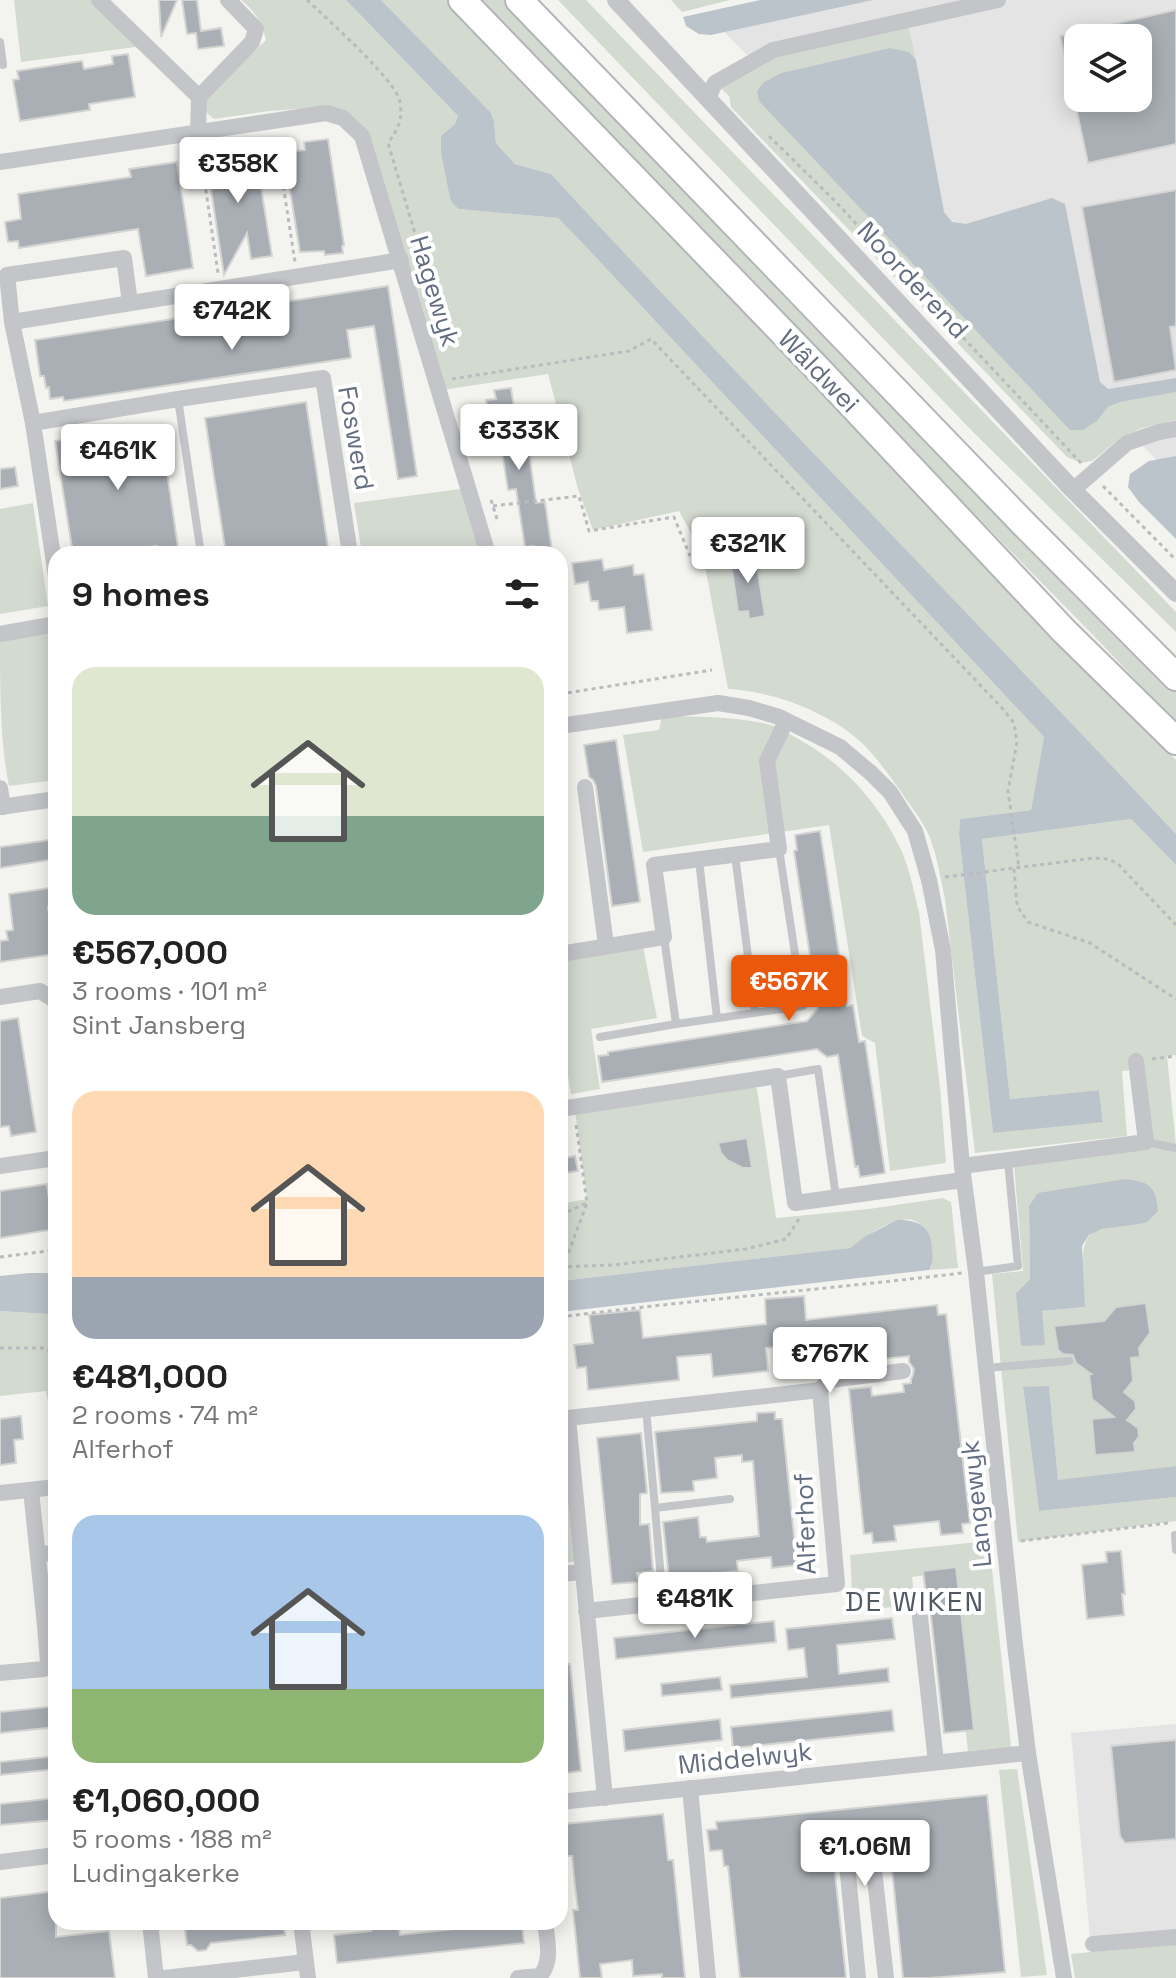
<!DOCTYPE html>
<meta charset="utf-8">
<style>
body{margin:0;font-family:"Space Grotesk",sans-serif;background:#f6f6f6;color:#222;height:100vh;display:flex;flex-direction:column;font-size:30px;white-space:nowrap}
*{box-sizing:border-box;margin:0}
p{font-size:26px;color:#767676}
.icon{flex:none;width:44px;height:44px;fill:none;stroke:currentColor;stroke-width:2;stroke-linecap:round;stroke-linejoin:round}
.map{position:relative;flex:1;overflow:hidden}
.panel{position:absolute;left:48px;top:546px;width:520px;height:1384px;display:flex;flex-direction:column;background:#fff;border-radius:24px;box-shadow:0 4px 20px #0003}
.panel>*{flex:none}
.controls{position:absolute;left:1064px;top:24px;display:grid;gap:16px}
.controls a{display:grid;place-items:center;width:88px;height:88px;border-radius:16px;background:#fff;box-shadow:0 4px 20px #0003;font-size:40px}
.price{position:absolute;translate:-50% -68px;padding:0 18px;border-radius:8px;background:#fff;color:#222;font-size:26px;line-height:52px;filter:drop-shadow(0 2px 4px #0008)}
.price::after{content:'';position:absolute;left:50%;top:48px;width:24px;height:18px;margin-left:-12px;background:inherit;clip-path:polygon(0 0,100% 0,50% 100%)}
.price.selected{background:#ea580c;color:#fff}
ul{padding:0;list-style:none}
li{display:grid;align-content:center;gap:16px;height:424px;padding:0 24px}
li span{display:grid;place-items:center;height:248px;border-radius:24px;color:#555}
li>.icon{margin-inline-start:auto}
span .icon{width:144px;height:144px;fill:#fffc;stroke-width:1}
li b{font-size:34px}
h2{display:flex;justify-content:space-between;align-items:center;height:96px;padding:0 24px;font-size:34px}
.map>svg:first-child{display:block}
</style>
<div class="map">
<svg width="1176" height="1978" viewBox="0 0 1176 1978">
<rect width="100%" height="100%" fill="#f3f4ef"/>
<g fill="#e3e4e3" fill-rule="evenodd">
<path d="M821,0H1176V479L715,23ZM1078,38H1138V98H1078Z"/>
<polygon points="1176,1724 1176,1931 1090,1939 1071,1733"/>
</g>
<g fill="#d3dad0" fill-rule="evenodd">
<polygon points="14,0 107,0 151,45 21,62"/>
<path d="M241,0H346L458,116L454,124L453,204L460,209L558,218L587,248L1044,737L1031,810L960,819L959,835L993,1133L1103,1121L1099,1090L1010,1099L982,839L1131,819L1176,865V1055L1167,1056L1176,1145V1466L1058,1481L1049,1387L1023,1388L1039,1511L1176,1497V1521L1018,1542L992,1274L1023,1271L1014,1165L1152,1147L1145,1069L1122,1071L1127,1136L975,1153L945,899C940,877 937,854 928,833C921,819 910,805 901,792C889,775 877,758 863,744C831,713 772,691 728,689L703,555L679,511L593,530L578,489L548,374L442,390L362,130L326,107L269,111L214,119C211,116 207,114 205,110C197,90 254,54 266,40C263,24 254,10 241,0ZM1029,1207L1146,1223C1131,1225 1103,1226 1091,1234C1077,1245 1084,1290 1085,1307L1042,1311L1016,1293L1030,1279Z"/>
<path d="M381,0H448L833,399L1176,760V834C969,613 755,398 551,174L515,164L496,143L494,121Z"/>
<polygon points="480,0 506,0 1176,684 1176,723 1093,635 808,344"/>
<polygon points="558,0 586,0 1176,612 1176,632 973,432"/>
<polygon points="671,0 730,0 682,12"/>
<polygon points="908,26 916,60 909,52 890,48 781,73 764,82 1098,420 1108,407 1120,402 1176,392 1176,420 1140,428 1117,441 1092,461 1081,463 1067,457 731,107 729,96 715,83 782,53"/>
<polygon points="461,489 481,554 423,554 421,548 380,554 362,554 354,503"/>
<polygon points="33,503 48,606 0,614 0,509"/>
<path d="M54,632L56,644V780L9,786C0,745 0,685 0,641Z"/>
<path d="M662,716C697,717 733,716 767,724C780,727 793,736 805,743C846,766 883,809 902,852C910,871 914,892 919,912L940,1087L946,1163L890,1171L875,1043L862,1036L829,825L643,852L623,735L659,730Z"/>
<polygon points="643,947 657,1018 591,1029 600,1089 571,1094 560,1028 560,961"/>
<path d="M752,1085L757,1089L776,1218L869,1209L943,1198L951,1202L958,1268L929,1270L932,1266L924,1227C921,1225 915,1220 912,1220C894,1216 864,1237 850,1248L560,1281V1204L587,1199L575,1111Z"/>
<polygon points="0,1311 47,1314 56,1319 56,1412 50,1412 46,1391 0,1396"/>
<polygon points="575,1468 581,1561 560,1563 560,1470"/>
<path d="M989,1541L1011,1747L968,1751L948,1572L912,1577L915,1605L853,1611C851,1591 852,1574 850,1555Z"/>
<polygon points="1017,1769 1047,1975 1021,1977 999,1770"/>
<polygon points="1176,1944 1176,1978 1075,1978 1071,1954"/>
</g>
<g fill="#bcc4cb">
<path d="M346,0H381L490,112L494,121L496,143L515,164L551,174C756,397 969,613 1176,834V865L1131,819L982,839L1010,1099L1099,1090L1103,1122L993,1133L959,835L960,819L1031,810L1044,737L587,248L558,218L459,209L453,204L450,198L441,152V136L454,125L458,116Z"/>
<polygon points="760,0 873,0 711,35 699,34 686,26 683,17"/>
<polygon points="890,48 909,52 916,60 944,212 952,222 966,224 1052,198 1065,204 1100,382 1108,389 1176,378 1176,392 1120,402 1108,407 1098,420 1083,430 1070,430 759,101 757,91 764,82 781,73"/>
<polygon points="1176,456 1176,539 1139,502 1128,487 1130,474 1149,461"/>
<path d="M1125,1179C1149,1182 1156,1185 1158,1211L1146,1223L1102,1229L1089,1235L1082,1246L1085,1307L1042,1311L1045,1345L1021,1346L1016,1293L1030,1279L1029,1206L1038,1193Z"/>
<path d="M897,1220C920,1220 932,1227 932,1251C933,1259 933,1264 929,1270L560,1312V1281L850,1248L864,1237Z"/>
<polygon points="29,1273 49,1273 56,1277 56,1319 47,1314 0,1311 0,1276"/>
<polygon points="1049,1386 1058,1480 1176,1466 1176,1497 1039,1511 1023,1387"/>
</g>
<g fill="#a9afb5" stroke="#d4d5d2" stroke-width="2">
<polygon points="159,0 177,0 161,37"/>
<polygon points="182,0 197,0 201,31 221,28 224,46 198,49 196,33 187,34"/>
<polygon points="1176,10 1176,144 1088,163 1074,98 1138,98 1138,38 1078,38 1078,88 1072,89 1060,36"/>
<polygon points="128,54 135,97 89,104 90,110 20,121 13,80 19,79 17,71 82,61 84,69 113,64 112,56"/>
<polygon points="328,139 344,245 342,246 343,253 325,255 324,251 300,252 284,153 305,150 304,142"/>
<polygon points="255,150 272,256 251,259 247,233 224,275 206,157"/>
<polygon points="177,162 193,268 146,276 138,229 19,248 18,241 8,242 5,222 21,219 18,194 131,177 129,169"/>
<polygon points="1176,190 1176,326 1170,327 1176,370 1114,382 1082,207"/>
<polygon points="388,286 417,476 398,479 374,326 347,330 351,357 350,358 64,401 63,397 50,399 49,387 46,388 44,376 40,376 35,340"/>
<polygon points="511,388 520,446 528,445 536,503 545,502 552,551 535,554 534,546 525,547 516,489 508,490 499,432 491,433 486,400 496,399 494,390"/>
<polygon points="306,402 329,554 226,554 205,418"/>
<polygon points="160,425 179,554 158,554 157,546 102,554 73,554 55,441"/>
<polygon points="15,467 18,486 0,489 0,469"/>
<polygon points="755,553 765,616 749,619 748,611 738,612 730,557"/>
<polygon points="602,559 604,570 633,565 634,575 644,574 652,630 627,633 624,607 599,610 598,601 591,601 588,582 575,584 572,563"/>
<polygon points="616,740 640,902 612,906 596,786 593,780 589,777 584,745"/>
<polygon points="820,831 847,1006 853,1005 859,1042 865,1041 885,1173 860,1177 858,1166 855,1167 838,1055 827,1057 817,1049 602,1082 598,1056 608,1055 608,1052 807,1021 818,1008 794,851 797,850 795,835"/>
<polygon points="56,839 56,859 0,868 0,847"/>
<polygon points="56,887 56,905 48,907 52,934 56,933 56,954 0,962 0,941 8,940 6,931 13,930 9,894"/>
<polygon points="18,1018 36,1132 11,1136 9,1126 0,1127 0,1021"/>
<polygon points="747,1138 752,1168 743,1168 727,1160 721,1153 718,1143"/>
<polygon points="575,1156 578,1171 560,1174 560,1159"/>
<polygon points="47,1184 50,1206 56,1206 56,1229 0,1238 0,1191"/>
<polygon points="804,1296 806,1320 937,1305 938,1315 946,1314 970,1523 962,1524 963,1533 941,1535 939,1521 894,1526 896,1541 873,1543 872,1533 864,1534 849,1389 871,1387 872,1396 904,1392 903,1384 911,1383 911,1379 913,1375 914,1369 909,1362 909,1356 802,1367 799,1344 783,1346 766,1348 768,1371 713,1377 711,1354 677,1357 679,1380 588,1390 586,1367 577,1368 574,1345 593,1343 589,1315 640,1310 643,1338 766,1324 765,1299"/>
<polygon points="1146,1303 1150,1333 1139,1348 1140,1357 1131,1358 1133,1381 1124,1392 1135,1401 1136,1409 1127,1420 1138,1428 1139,1437 1134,1443 1135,1452 1095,1455 1092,1419 1114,1417 1092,1399 1089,1374 1091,1374 1076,1363 1073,1355 1063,1354 1058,1350 1054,1326 1104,1321 1116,1307"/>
<polygon points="775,1412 775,1419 782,1419 797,1565 772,1568 771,1557 737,1561 738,1571 669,1578 663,1522 698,1517 700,1537 706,1537 707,1542 759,1536 753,1461 742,1462 742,1455 715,1458 717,1478 693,1481 694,1491 661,1493 655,1432 757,1421 757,1413"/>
<polygon points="21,1416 23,1439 14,1440 16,1463 0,1465 0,1419"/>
<polygon points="641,1433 647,1493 640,1494 640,1525 649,1524 653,1571 637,1573 638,1582 612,1584 597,1438"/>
<polygon points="1121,1551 1125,1594 1122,1594 1124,1615 1087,1619 1082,1565 1107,1562 1106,1552"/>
<polygon points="956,1567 974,1730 944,1733 931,1616 928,1610 923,1571"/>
<polygon points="892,1618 895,1639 837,1645 839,1674 888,1668 889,1682 731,1698 730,1685 807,1677 804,1648 788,1650 786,1629"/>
<polygon points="774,1621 776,1642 616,1659 614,1638"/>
<polygon points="560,1664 570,1664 581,1771 560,1774"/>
<polygon points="720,1677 722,1690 662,1696 661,1684"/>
<polygon points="56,1706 56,1727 0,1733 0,1712"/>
<polygon points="892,1710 894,1731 733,1748 731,1727"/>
<polygon points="720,1719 722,1740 625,1751 623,1730"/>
<polygon points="1176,1740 1176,1839 1125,1843 1120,1836 1111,1746"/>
<polygon points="56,1756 56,1769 0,1775 0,1762"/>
<polygon points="987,1795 1005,1972 929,1978 903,1978 890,1849 876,1850 860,1847 843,1854 833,1855 846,1978 740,1978 728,1866 724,1866 722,1850 710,1851 707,1830 717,1829 716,1822"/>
<polygon points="56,1798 56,1820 0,1825 0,1804"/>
<polygon points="663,1814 668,1860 673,1860 685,1978 662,1978 662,1974 633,1976 632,1960 600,1964 602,1978 580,1978 573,1910 578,1910 575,1886 572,1856 567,1856 564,1824"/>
<polygon points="56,1891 56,1937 109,1931 115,1978 0,1978 0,1898"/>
<polygon points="184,1922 208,1922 208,1927 254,1922 284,1922 285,1935 211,1943 206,1950 198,1951 191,1945 187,1945"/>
<polygon points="512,1923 512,1926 522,1925 524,1943 337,1963 334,1935 371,1931 374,1927 398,1924 400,1935"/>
</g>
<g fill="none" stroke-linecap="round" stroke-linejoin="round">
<g stroke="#b3b5b9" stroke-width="30">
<g id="trunk">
<polyline points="462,0 818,369 1064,631 1176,741"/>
<polyline points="519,0 1023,523 1176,677"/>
</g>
</g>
<g stroke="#babbbe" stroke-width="3" stroke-dasharray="4 4" stroke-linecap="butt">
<path d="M307,0C326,18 397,81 400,102C403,120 398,129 388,143L422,257L432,305"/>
<polyline points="769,136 834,200 1081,463"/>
<polyline points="276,139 295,262"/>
<polyline points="200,150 218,273"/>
<polyline points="452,379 629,351 651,339 1002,708 1014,723 1017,742 1008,791 1019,868"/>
<polyline points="1103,486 1176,560"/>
<polyline points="491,500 497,519"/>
<polyline points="493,506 579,496 589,531 674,517 690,556"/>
<polyline points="560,694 712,670"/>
<polyline points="1014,869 1017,906 1028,922 1090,943 1176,999"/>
<polyline points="945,877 1093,858 1109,859 1118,864 1176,925"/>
<polyline points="1152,1059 1176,1056"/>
<polyline points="560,1215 587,1203"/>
<polyline points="0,1257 56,1250"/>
<polyline points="560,1267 614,1265 746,1249 786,1239 799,1219"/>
<polyline points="560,1313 566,1308 563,1267 587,1203 576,1124"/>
<path d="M560,1317C694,1300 828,1289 962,1273"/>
<polyline points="0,1348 46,1348 56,1357"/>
<polyline points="560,1361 566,1402"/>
<polyline points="1021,1541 1168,1523"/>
</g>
<g stroke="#c3c5c9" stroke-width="8">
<polyline points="0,42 3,65"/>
<polyline points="178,399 201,554"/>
<polyline points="735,855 755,1011"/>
<polyline points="699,860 717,1018"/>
<polyline points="664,937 676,1024 803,1006 779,849"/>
<polyline points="600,1037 676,1024"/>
<polyline points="778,1076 818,1069 836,1197"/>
<polyline points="1146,1142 1176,1148"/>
<polyline points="976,1272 1018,1266 1008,1161"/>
<polyline points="986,1368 1069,1361"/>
<polyline points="646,1409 655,1508"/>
<polyline points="1175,1535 1176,1550"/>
<polyline points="663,1603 655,1508 730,1499"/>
</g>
<g stroke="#c3c5c9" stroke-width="16">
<polyline points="99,0 199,97"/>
<polyline points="708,98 715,83 773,50 998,0"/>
<polyline points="198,133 199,97 252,42 256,29 228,0"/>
<polyline points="0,162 326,113 343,118 362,136 488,554"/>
<polyline points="12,322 401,260"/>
<polyline points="33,423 178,399 323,378 350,554"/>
<polyline points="1073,490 1127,443 1159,432 1176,429"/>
<polyline points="56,576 33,423 12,322 7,275 124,258 130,303"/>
<polyline points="0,634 56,624"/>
<polyline points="560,726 718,703 749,708 779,717 840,747 871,773 890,792 915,831 929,880 943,950 962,1166 976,1272 1015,1645 1028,1753 1064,1978"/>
<polyline points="585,787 606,945"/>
<polyline points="0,788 3,807"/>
<polyline points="0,807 56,799"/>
<polyline points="560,954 664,937 654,865 779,849 767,761 786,721"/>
<polyline points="0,997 40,991 56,1001"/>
<polyline points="560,1109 778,1076 795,1203 963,1180"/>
<polyline points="0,1166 56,1158"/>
<polyline points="962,1166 1146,1142 1136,1061"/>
<polyline points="820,1390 829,1380 903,1371"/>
<polyline points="0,1493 56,1487"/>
<polyline points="38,1554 56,1553"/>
<polyline points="560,1574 583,1572"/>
<polyline points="586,1611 837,1584 820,1390 568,1418 605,1798"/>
<polyline points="920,1617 936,1762"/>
<polyline points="0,1673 44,1669 48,1663 45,1625 31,1490"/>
<polyline points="690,1788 708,1978"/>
<polyline points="560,1802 1028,1753"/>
<polyline points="0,1862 56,1855"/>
<polyline points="150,1922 156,1978"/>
<polyline points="301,1922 308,1978"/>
<polyline points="1093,1944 1176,1937"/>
<polyline points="164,1978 305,1962"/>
<path d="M518,1978L540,1976C553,1961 547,1941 545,1922"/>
<polyline points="858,1978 847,1864 859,1858 873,1861 886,1978"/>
</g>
<polyline stroke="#c3c5c9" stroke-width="18" points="616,0 1073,490 1176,593"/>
<use href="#trunk" stroke="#fff" stroke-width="26"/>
</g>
<g text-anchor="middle" stroke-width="8" stroke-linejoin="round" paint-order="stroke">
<g font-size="26" fill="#636e80" stroke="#fff">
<text transform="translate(913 280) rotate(47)" y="9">Noorderend</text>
<text transform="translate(435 291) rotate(73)" y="9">Hagewyk</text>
<text transform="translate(819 371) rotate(46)" y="9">Wâldwei</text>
<text transform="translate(356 438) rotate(80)" y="9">Foswerd</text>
<text transform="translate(976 1504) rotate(-96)" y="9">Langewyk</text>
<text transform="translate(805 1524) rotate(-92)" y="9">Alferhof</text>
<text transform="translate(745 1758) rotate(-6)" y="9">Middelwyk</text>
</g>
<g font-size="28" letter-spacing="2" fill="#515965" stroke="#fff">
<text x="915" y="1611">DE WIKEN</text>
</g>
</g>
</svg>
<div class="controls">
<a><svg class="icon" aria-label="layers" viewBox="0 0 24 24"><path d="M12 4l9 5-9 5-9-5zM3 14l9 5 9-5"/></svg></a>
</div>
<b class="price" style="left:238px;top:205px">€358K</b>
<b class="price" style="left:232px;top:352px">€742K</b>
<b class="price" style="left:519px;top:472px">€333K</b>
<b class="price" style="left:118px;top:492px">€461K</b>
<b class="price" style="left:748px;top:585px">€321K</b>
<b class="price selected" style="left:789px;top:1023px">€567K</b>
<b class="price" style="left:830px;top:1395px">€767K</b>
<b class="price" style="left:695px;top:1640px">€481K</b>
<b class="price" style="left:865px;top:1888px">€1.06M</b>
<section class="panel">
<h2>9 homes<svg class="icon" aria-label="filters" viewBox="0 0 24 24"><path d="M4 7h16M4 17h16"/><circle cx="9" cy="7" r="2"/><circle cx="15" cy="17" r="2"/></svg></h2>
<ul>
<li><span style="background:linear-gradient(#dfe7d0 60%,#7fa58c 0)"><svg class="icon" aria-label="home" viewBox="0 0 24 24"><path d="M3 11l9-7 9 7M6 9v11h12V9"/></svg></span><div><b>€567,000</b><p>3 rooms · 101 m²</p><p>Sint Jansberg</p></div></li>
<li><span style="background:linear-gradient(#ffd9b3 75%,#9aa5b1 0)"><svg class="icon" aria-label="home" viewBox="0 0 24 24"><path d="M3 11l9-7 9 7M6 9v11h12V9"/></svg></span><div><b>€481,000</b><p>2 rooms · 74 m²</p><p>Alferhof</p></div></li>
<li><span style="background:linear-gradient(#a9c7e8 70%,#8fb573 0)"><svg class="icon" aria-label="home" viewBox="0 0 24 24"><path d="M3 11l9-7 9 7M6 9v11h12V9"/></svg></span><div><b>€1,060,000</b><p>5 rooms · 188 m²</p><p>Ludingakerke</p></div></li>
</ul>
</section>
</div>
